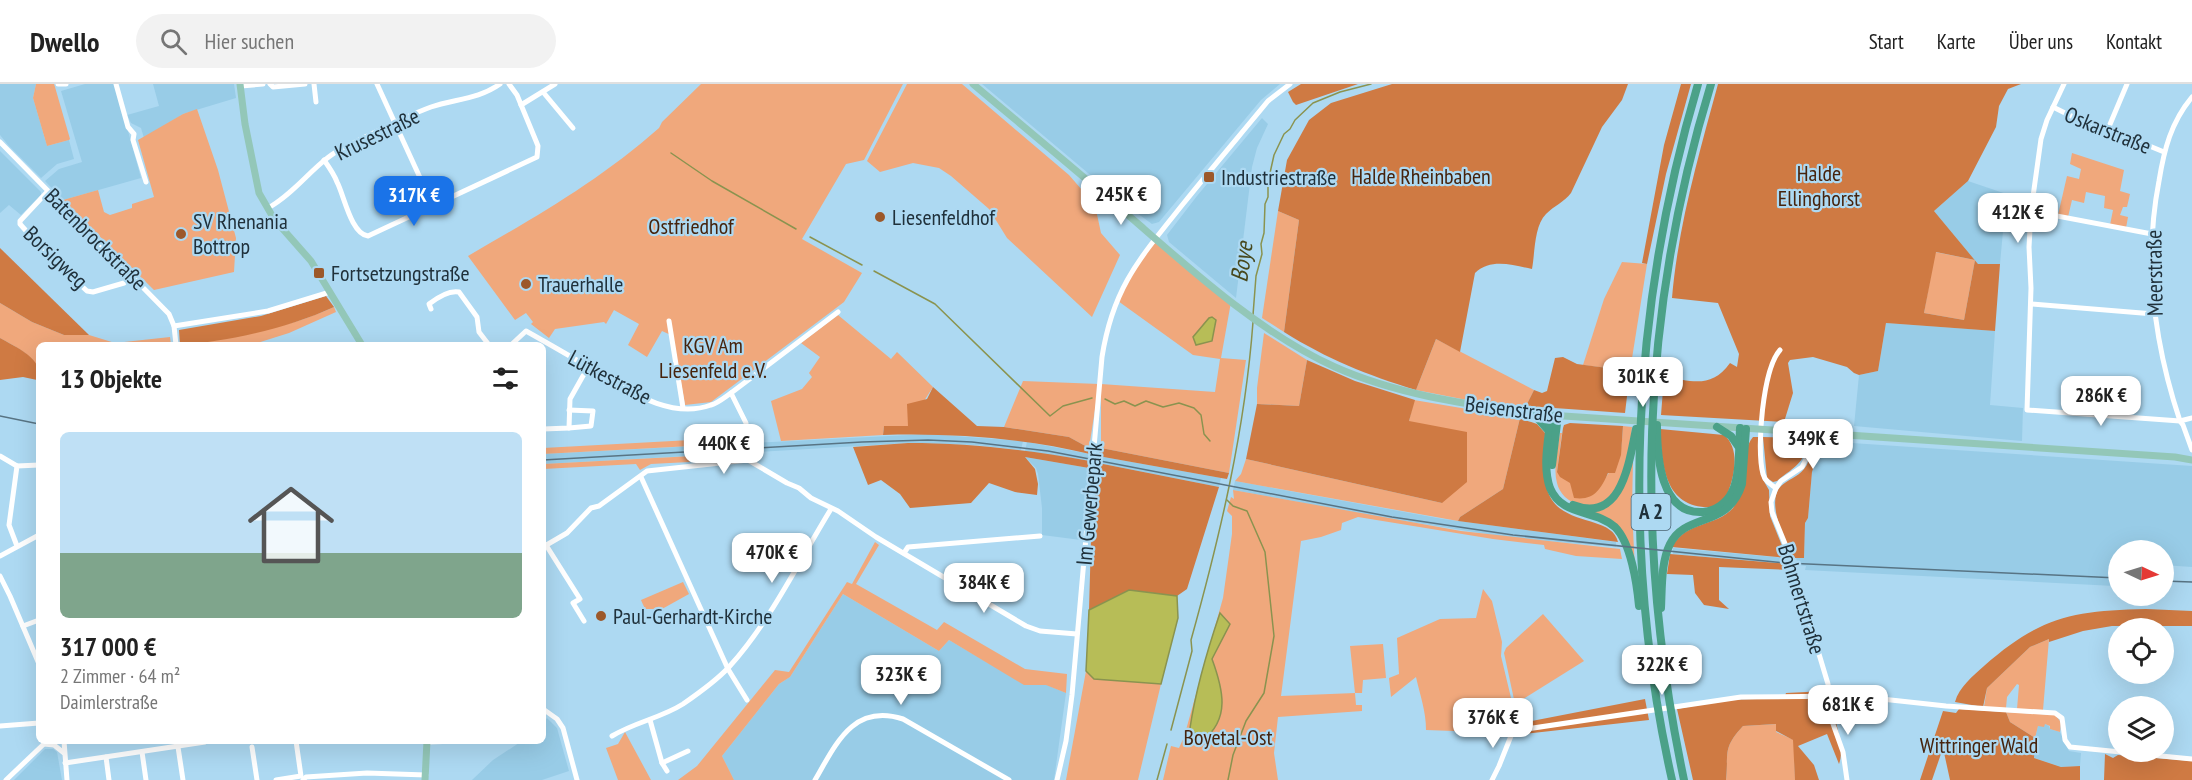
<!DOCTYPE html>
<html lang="de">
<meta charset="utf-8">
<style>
body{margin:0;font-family:"PT Sans Narrow",sans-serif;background:#f2f2f2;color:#222;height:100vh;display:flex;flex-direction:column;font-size:22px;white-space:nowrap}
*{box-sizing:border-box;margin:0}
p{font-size:20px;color:#767676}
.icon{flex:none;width:33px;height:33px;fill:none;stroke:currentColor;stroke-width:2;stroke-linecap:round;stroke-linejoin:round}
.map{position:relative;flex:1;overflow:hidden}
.panel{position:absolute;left:36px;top:258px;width:510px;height:402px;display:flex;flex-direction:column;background:#fff;border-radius:9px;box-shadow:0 6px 24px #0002}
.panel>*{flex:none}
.needle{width:39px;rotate:94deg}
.buttons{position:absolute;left:2108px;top:456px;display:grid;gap:12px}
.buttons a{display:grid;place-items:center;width:66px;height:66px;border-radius:50%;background:#fff;box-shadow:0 6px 24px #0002;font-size:30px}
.price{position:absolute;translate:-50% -51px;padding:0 14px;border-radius:12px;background:#fff;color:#222;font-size:20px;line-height:39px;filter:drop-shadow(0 2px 3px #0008)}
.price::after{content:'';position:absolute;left:50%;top:36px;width:18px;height:14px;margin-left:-9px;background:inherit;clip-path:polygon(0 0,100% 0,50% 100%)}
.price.on{background:#1a73e8;color:#fff}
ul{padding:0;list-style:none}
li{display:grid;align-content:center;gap:12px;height:318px;padding:0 24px}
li+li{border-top:2px solid #e0e0e0}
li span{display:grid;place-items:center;height:186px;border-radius:9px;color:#555}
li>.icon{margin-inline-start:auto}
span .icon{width:108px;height:108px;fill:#fffc;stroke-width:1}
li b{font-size:26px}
h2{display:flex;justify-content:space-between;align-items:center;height:72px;padding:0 24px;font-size:26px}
header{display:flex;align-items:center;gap:36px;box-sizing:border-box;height:84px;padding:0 30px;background:#fff;border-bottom:2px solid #e0e0e0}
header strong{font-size:28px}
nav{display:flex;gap:33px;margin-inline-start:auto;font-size:21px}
.search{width:420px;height:54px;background:#f2f2f2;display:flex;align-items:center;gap:15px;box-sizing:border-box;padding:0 21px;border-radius:33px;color:#767676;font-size:22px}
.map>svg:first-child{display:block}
</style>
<header>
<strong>Dwello</strong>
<div class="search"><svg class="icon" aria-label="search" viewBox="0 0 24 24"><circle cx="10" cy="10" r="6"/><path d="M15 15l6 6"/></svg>Hier suchen</div>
<nav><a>Start</a><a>Karte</a><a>Über uns</a><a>Kontakt</a></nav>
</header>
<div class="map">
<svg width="2192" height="696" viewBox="0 0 2192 696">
<rect width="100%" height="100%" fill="#add9f2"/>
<g fill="#98cce7">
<polygon points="0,0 36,0 33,14 47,62 69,56 74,75 57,80 41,94 9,62 0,51"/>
<polygon points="85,0 115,0 141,94 63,116 45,97 59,85 82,78 61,7"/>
<polygon points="153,0 234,0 236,14 183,30 144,54 141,44 131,39 127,31 159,22"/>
<polygon points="982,0 1280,0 1261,16 1159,138 1152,140 1126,121"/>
<polygon points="1262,34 1268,40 1257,64 1252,83 1236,214 1169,158 1167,151 1197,112"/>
<polygon points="0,67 41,108 41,111 21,131 9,121 0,129"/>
<polygon points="1968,97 2027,117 2026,127 2014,127 2003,147 2000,180 1978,180 1934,127"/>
<polygon points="1886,239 1995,247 1990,321 2023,324 2022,357 1854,342 1859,291 1878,287"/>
<polygon points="928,350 1023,357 1021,366 976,361 909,359 708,371 696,369 689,372 543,380 543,370"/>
<polygon points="1822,357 2192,382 2192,483 2163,481 2163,466 2118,466 2118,502 2114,502 1805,486 1806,482 1798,481 1796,474 1804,474 1805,439 1808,434 1812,387"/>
<polygon points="1027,358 1090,370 1090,377 1025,367"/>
<polygon points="1098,372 1221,394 1219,403 1098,379"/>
<polygon points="1025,373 1089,384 1081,456 1042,451 1042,424 1038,390 1036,384"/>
<polygon points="1235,397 1443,435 1616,458 1616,463 1512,454 1379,433 1233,406"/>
<polygon points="1673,464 1785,474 1786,480 1673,470"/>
<polygon points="843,510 939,567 949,556 1022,599 1047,601 1066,609 1054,696 734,696 722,672 779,600 790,593"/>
<polygon points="547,634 557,644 569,687 542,696 472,696 493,676 522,657 543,657 543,641"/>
<polygon points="2045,640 2049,642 2050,645 2060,648 2069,667 2081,669 2080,682 2061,683 2034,674 2035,654 2038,642"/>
<polygon points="45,665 53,665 57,668 62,696 14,696"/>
</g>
<g fill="#f0a87c">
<polygon points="36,0 54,0 55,3 70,55 69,56 47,62 33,14"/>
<path d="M701,0H903L864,76L846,80L802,155L862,189L844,218L711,318L685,321L673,252L662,247L647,273L628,261L639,240L614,226L606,240L604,238L555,245L549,254L531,240L533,238L526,229L515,236L468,172C537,132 599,97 659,44L662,38Z"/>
<polygon points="907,0 962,0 1069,91 1095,121 1101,149 1120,171 1092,233 1007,154 989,125 951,92 939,84 913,79 880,88 867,77"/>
<polygon points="197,25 218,86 236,154 234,188 154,206 63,116 98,106 104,128 110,131 132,124 132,120 154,113 138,56 183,30"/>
<polygon points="2072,69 2124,86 2120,107 2130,110 2127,123 2123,123 2120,131 2128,133 2126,144 2110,141 2113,126 2104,124 2105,112 2086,108 2084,119 2072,116 2068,133 2058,131 2067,92 2079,95 2081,85 2070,80"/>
<polygon points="1278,127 1299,136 1284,248 1262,234"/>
<polygon points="1155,156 1231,218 1221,274 1246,276 1229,389 1101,364 1101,300 1215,308 1220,275 1193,271 1118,217 1122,205"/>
<polygon points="1935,168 1975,176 1964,236 1924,229"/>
<polygon points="1622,178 1647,180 1630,287 1583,281 1604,215"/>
<path d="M0,219L32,238L64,251H89L115,259L170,253L171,261H39V287C33,270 14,262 0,254Z"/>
<path d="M334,223L336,228L289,249L251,261H182C233,253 286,245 334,223Z"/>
<polygon points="838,231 891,275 897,268 933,303 908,342 884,342 883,351 781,357 771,317 802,305 812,293 809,289 820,273 801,259"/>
<polygon points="1264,249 1307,276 1299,322 1257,320 1257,304"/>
<polygon points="1436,255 1534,306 1526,322 1472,317 1416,306"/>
<polygon points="1023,297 1099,300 1089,364 1069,353 1004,343"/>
<polygon points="1414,316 1520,334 1503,405 1460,433 1458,437 1235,397 1241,390 1246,375 1442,419 1409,337"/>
<path d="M1623,342L1632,343C1630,366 1623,412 1598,420C1593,422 1584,421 1579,420C1569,419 1559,409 1557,399C1553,384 1558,364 1560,349H1562L1557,388L1606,393C1622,371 1621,371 1623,342Z"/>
<polygon points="691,356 691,362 543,370 543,364"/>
<polygon points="693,372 692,375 689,378 651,380 640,386 636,380 543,385 543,380"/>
<polygon points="1633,376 1632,425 1635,486 1622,449 1581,426 1606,422"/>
<polygon points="1233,406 1461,447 1620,465 1622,475 1576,472 1545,465 1544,461 1493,455 1358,433 1342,439 1341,446 1321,453 1301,457 1281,612 1355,609 1350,562 1383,560 1386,594 1363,596 1362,609 1355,609 1356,621 1362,621 1362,627 1278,633 1274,669 1278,696 1163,696 1171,662 1179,664 1184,653 1223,514 1232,450 1232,432 1227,427 1231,413 1234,415"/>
<polygon points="875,458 879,461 856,500 937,546 944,538 1025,585 1067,590 1066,609 1046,601 1024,601 949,556 939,567 843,510 790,593 779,600 722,672 734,696 678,696 697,682 775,586 789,588 847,498 852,500"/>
<polygon points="683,498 689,510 662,525 645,525 641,516"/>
<path d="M1483,505L1492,517L1502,558L1501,572L1512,618L1509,649L1426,646C1426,627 1420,611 1416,593L1391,613L1389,594L1399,590L1397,554L1440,535L1476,534Z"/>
<polygon points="1543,530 1584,577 1515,620 1504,569 1506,564"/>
<polygon points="2049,555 2043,626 2017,625 2019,601 2017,600 2007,613 2006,624 1984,623 1987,604 2030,563"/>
<polygon points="1086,587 1094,595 1161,600 1138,696 1066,696"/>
<polygon points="2006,628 2055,631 2061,638 2060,648 2050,645 2050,642 2045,640 2044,643 2038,642 2035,654 2010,638"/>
<path d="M1777,640L1776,648L1794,656L1795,696H1726C1729,668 1722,665 1743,642Z"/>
<polygon points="625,648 651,696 618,696 606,664 618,660"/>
</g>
<g fill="#cf7a43" fill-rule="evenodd">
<polygon points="1301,0 1358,0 1296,21 1293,18 1288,8"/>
<path d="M1392,0H1628L1622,16L1602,43L1571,109C1564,118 1554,122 1546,130C1534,142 1535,169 1532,185C1512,181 1491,174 1475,189L1460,268L1436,255L1416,306C1367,291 1327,275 1284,248L1299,136L1278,127L1287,76L1309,36L1331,19Z"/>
<polygon points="1681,0 1691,0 1666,90 1647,180 1642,179 1664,61"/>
<path d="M1718,0H2021L2008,5L1999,22L1996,43L1968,97L1934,127L1978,180H2000L1995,247L1886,239L1878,287L1859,291L1854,289L1847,283L1813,273L1790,276L1788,279L1793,309L1784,338L1661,331L1664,293C1693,297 1711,305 1730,279L1737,283L1739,270L1718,219L1672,214C1678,142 1699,70 1718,0ZM1936,168L1975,176L1964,236L1924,229Z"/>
<polygon points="0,164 89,251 64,251 32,238 0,219"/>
<path d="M326,212L334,223C288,244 230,257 180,261L179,246L261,232Z"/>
<path d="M0,254C14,262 47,276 37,296L23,293L0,296Z"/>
<polygon points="1563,273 1577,280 1630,287 1625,329 1526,322 1534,306 1542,309 1547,307 1555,274"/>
<polygon points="1307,276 1355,297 1415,316 1409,337 1467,348 1467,398 1442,419 1246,375 1257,320 1299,322"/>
<path d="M933,303L977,342L1004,343L1069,353L1089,364L1090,370C1022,354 953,349 883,351L884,342H908L907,320L927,315Z"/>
<path d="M1520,334L1537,340L1545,349C1545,365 1542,390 1547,405C1558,444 1612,430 1618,458L1458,437L1460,433L1503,405Z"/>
<path d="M1570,339L1623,342L1621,371L1615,389H1608C1601,405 1594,417 1574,414L1570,399L1560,393L1557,388L1563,344L1564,341Z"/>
<path d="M1660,345L1724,351C1740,364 1735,391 1728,408C1726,414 1720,419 1716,423C1665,427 1662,384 1660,345Z"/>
<path d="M1753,353H1759L1762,394L1769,406L1770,432L1787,474L1672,463C1686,437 1716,443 1733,424C1749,404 1738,371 1753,353Z"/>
<path d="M1763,353L1803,354C1812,376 1791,385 1777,397L1773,398L1767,394Z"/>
<path d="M1816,355L1822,357L1812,388L1808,434L1805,439L1804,474H1792C1786,457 1765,418 1781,402C1787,396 1798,393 1804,385C1812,376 1809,363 1816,355Z"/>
<path d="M908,359C970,359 1029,366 1090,377L1089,384L1025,373L1035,385L1038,400L1037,411L1015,408L989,399L971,419L910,424L900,410L881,396L868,401L853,363Z"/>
<polygon points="1101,364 1229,389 1227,395 1221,394 1098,372"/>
<polygon points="1098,379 1219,403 1187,505 1177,512 1129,506 1089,526 1091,455"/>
<polygon points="1670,470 1789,480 1791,486 1719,483 1719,516 1729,525 1704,521 1695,509 1693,491 1667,490"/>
<path d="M2146,525L2192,527V542H2112L2083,547L2049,558V555L2030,563L1987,604L1983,623L1955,618C1959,603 1973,592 1984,582C2041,532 2073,527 2146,525Z"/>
<path d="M1826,607C1832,624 1846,663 1839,680L1827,650L1798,662L1814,681L1819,696H1795L1793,656L1776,647V640L1743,642C1722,665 1729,668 1726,696H1693L1677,625L1725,616L1784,614L1786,609Z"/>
<polygon points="1645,615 1649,636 1524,650 1523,644 1518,643 1522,639"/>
<polygon points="1959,625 2006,628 2010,638 2035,654 2034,674 2061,683 2080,682 2080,696 1950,696 1943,664 1932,696 1920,696 1943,627 1956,629"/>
<polygon points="2105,670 2113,674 2118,671 2192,677 2192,696 2104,696"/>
</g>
<g fill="#b7bd57" stroke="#8a934f" stroke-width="1.5">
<polygon points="1212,233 1216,236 1212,257 1196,261 1193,253 1209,234"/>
<polygon points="1129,506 1177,512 1178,534 1161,600 1094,595 1086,587 1089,526"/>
<path d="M1220,529L1230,540L1212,575C1223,605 1231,635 1202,657L1190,644C1196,604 1207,567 1220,529Z"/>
</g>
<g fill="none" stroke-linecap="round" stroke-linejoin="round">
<g stroke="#8a934f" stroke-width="1.5">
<polyline points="671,69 712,97 796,145"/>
<polyline points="810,153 862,181"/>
<polyline points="874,187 935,220 1050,332 1063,322 1092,314"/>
<polyline points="1253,231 1256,192 1262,170 1261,160 1264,149 1265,120 1268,113 1268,98 1274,71 1284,50 1290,45 1295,36 1313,19 1340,8 1371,0"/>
<polyline points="1105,315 1115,320 1124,317 1135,322 1146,317 1163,323 1179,319 1194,324 1201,331 1204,350 1210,357"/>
<polyline points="1227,416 1233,422 1247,427 1265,468 1274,552 1264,609 1246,637 1233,671 1228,696"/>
<path d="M1171,646L1192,567L1191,556C1220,452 1245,346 1253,238"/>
<polyline points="1157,696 1167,660"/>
</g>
<g stroke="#fff" stroke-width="5">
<polyline points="58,0 66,0"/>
<polyline points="116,0 128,43 134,50 133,56 146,98"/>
<polyline points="270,0 273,3 305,0"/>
<polyline points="314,0 316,18"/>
<polyline points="377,0 433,122"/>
<polyline points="2064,0 2047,36 2041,55 2031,127 2029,163 2031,204 2027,326 2180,337 2192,334"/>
<polyline points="241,2 263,0"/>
<polyline points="543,8 573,44"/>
<path d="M2192,13C2171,38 2164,66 2159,97C2143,179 2154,259 2180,337L2183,341L2192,366"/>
<polyline points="521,21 555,0"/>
<polyline points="2053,23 2071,32 2096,40 2164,68"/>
<polyline points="2108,45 2127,0"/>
<polyline points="0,58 169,230 174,242 176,261"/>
<path d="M324,76C329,83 334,90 337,98C344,111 351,150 368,152L537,73L538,62L536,57L517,11L509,0"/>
<polyline points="48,107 20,137 20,140 44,167 87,207 93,208 124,199 131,192"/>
<path d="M268,124C297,108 315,78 343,64C372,50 401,34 431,23C455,15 479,15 500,0"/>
<polyline points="2031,127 2152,150"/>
<polyline points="2031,220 2154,230"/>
<path d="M431,225L429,220C438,213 449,206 459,208L477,233L479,248L489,261"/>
<polyline points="669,237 683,324"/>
<polyline points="174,242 268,227 330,208"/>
<path d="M511,261L526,247C549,260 572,273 595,287C628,306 670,336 711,321C718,319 725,313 731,309"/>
<polyline points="569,326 593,327 591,342 569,344"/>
<polyline points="543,345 569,344 570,315 588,283"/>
<polyline points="1809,349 1808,371 1802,383 1781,397 1776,404 1771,418 1772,428 1788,467 1828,600 1833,640 1843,668 1847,696"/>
<polyline points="746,351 746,339 731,309 838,228"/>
<polyline points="0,372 17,382"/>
<polyline points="641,393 728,585 747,616"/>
<path d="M1776,404C1770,400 1765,397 1763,390C1756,365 1763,285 1780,266"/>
<polyline points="546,461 580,515 573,519 584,537"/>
<polyline points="17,462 9,441 17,382 39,381"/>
<polyline points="543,463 567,449 591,424 599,422 647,387 748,376 787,399 799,404 811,414 838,427 876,453 1026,542 1040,547 1077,550"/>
<polyline points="904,469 908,463 1040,452"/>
<polyline points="0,472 39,451"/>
<polyline points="0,492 10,512 39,580"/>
<polyline points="23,542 39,536"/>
<polyline points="543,625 557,635 563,644 577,696"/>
<polyline points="650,636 662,679 667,687"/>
<polyline points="0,642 39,639"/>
<path d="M612,652C635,638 661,634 683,620C699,609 716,597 729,583C770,538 799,477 831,425"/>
<polyline points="64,657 67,696"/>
<polyline points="427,658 459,657"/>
<polyline points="44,660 54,661 64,669"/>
<polyline points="178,663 183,696"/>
<polyline points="252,663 257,696"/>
<polyline points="142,668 146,696"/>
<polyline points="106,673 109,696"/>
<polyline points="65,679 205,658"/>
<polyline points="662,679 688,667"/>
<polyline points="6,696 47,657"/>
<polyline points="276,696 301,692 296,657"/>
<polyline points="303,696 306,693 367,689 426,691"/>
<path d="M815,696C836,660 853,619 903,635L1009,696"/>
<path d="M1057,696L1066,657L1072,611L1102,273C1113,203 1140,174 1183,120C1211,85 1240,51 1268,17L1290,0"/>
<polyline points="1492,696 1499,682 1513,647 1741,613 1854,612 1946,622 2055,629 2062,634 2065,656 2070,663 2192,675"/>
</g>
<g stroke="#93c7b8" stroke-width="7">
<polyline points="240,0 245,40 259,109 274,135 311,177 362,261"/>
<path d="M973,0C1030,48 1087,95 1143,144C1200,194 1266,252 1335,283C1398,311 1466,320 1534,330L2175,373L2192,376"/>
<polyline points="425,696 427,657"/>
</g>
<g stroke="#4ba188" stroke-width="8">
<polyline points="1534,330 1549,347"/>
<path d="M1551,331C1549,353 1542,382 1550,404C1562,433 1595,425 1615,443C1631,459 1637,500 1639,522"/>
<path d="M1657,341C1657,372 1660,431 1703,428C1715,427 1727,419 1732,408C1740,393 1739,362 1740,344"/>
<polyline points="1717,343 1731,352 1738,362"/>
<polyline points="1552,381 1558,331"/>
<path d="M1573,421C1622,440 1629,378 1636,345"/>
<path d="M1661,524C1662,504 1661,478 1670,460C1686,428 1728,445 1742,400L1746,345"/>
<path d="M1672,696C1620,465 1631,226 1698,0"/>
<path d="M1684,696C1634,459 1640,232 1711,0"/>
</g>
<g stroke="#587484" stroke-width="1.5">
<polyline points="0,332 39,340"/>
<polyline points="543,376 862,358 928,356 972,358 1048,367 1392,433 1513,451 1786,479 2118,494"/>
<polyline points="2163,497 2192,498"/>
</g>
</g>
<g fill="#9c582a" stroke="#add9f2" stroke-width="2">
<rect x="1203" y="87" width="12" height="12" rx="3"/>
<circle cx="880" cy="133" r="6"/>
<circle cx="181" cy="150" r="6"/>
<rect x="313" y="183" width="12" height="12" rx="3"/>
<circle cx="526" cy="200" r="6"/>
<circle cx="601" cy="532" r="6"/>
</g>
<g text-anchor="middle" stroke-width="4.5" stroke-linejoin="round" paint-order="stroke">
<rect fill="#add9f2" stroke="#4a6372" stroke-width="1.5" x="1631.5" y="410" width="39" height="36" rx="4.5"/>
<g font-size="21" font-weight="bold" fill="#20313b">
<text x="1651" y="435">A 2</text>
</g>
<g font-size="22" fill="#20313b" stroke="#add9f2">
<text transform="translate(2108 46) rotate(22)" y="8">Oskarstraße</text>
<text transform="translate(377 50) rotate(-26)" y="8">Krusestraße</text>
<text transform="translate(96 155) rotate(45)" y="8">Batenbrockstraße</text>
<text transform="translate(56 173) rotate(44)" y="8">Borsigweg</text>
<text transform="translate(2154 189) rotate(-91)" y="8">Meerstraße</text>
<text transform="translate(610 293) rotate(28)" y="8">Lütkestraße</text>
<text transform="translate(1514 325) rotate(7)" y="8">Beisenstraße</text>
<text transform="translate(1089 420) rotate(-85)" y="8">Im Gewerbepark</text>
<text transform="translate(1802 515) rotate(73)" y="8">Bohmertstraße</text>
</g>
<g font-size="22" fill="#46230c" stroke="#add9f2">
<text x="1819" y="97">Halde<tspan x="1819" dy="25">Ellinghorst</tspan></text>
<text x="1421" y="100">Halde Rheinbaben</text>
<text x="691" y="150">Ostfriedhof</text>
<text x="713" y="269">KGV Am<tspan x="713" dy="25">Liesenfeld e.V.</tspan></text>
<text x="1228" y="661">Boyetal-Ost</text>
<text x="1979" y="669">Wittringer Wald</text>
</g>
<g font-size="22" fill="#20313b" stroke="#add9f2" text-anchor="start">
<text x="1221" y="101">Industriestraße</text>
<text x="892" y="141">Liesenfeldhof</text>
<text x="193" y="145">SV Rhenania<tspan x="193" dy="25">Bottrop</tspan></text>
<text x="331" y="197">Fortsetzungstraße</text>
<text x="538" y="208">Trauerhalle</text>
<text x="613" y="540">Paul-Gerhardt-Kirche</text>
</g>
<g font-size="24" font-style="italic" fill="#47491f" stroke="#add9f2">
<text transform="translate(1242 178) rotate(-82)" y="8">Boye</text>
</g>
</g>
</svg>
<div class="buttons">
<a><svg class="needle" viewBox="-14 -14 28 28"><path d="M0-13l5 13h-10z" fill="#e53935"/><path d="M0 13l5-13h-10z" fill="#767676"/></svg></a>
<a><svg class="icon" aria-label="locate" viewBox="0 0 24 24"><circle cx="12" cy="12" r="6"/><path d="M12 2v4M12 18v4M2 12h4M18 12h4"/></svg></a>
<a><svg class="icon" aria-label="layers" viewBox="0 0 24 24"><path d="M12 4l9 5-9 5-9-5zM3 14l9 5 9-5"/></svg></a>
</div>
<b class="price" style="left:1121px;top:142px">245K €</b>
<b class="price on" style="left:414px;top:143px">317K €</b>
<b class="price" style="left:2018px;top:160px">412K €</b>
<b class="price" style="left:1643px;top:324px">301K €</b>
<b class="price" style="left:2101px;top:343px">286K €</b>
<b class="price" style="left:1813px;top:386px">349K €</b>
<b class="price" style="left:724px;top:391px">440K €</b>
<b class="price" style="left:772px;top:500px">470K €</b>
<b class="price" style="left:984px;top:530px">384K €</b>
<b class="price" style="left:1662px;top:612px">322K €</b>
<b class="price" style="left:901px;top:622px">323K €</b>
<b class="price" style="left:1848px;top:652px">681K €</b>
<b class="price" style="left:1493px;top:665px">376K €</b>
<section class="panel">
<h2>13 Objekte<svg class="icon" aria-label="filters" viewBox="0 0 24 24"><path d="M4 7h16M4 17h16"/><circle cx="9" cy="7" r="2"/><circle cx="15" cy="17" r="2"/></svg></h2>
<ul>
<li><span style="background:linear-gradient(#bfe0f5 65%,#7fa58c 0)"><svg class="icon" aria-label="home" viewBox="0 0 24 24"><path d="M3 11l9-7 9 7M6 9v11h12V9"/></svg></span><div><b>317 000 €</b><p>2 Zimmer · 64 m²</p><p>Daimlerstraße</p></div></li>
</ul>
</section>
</div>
